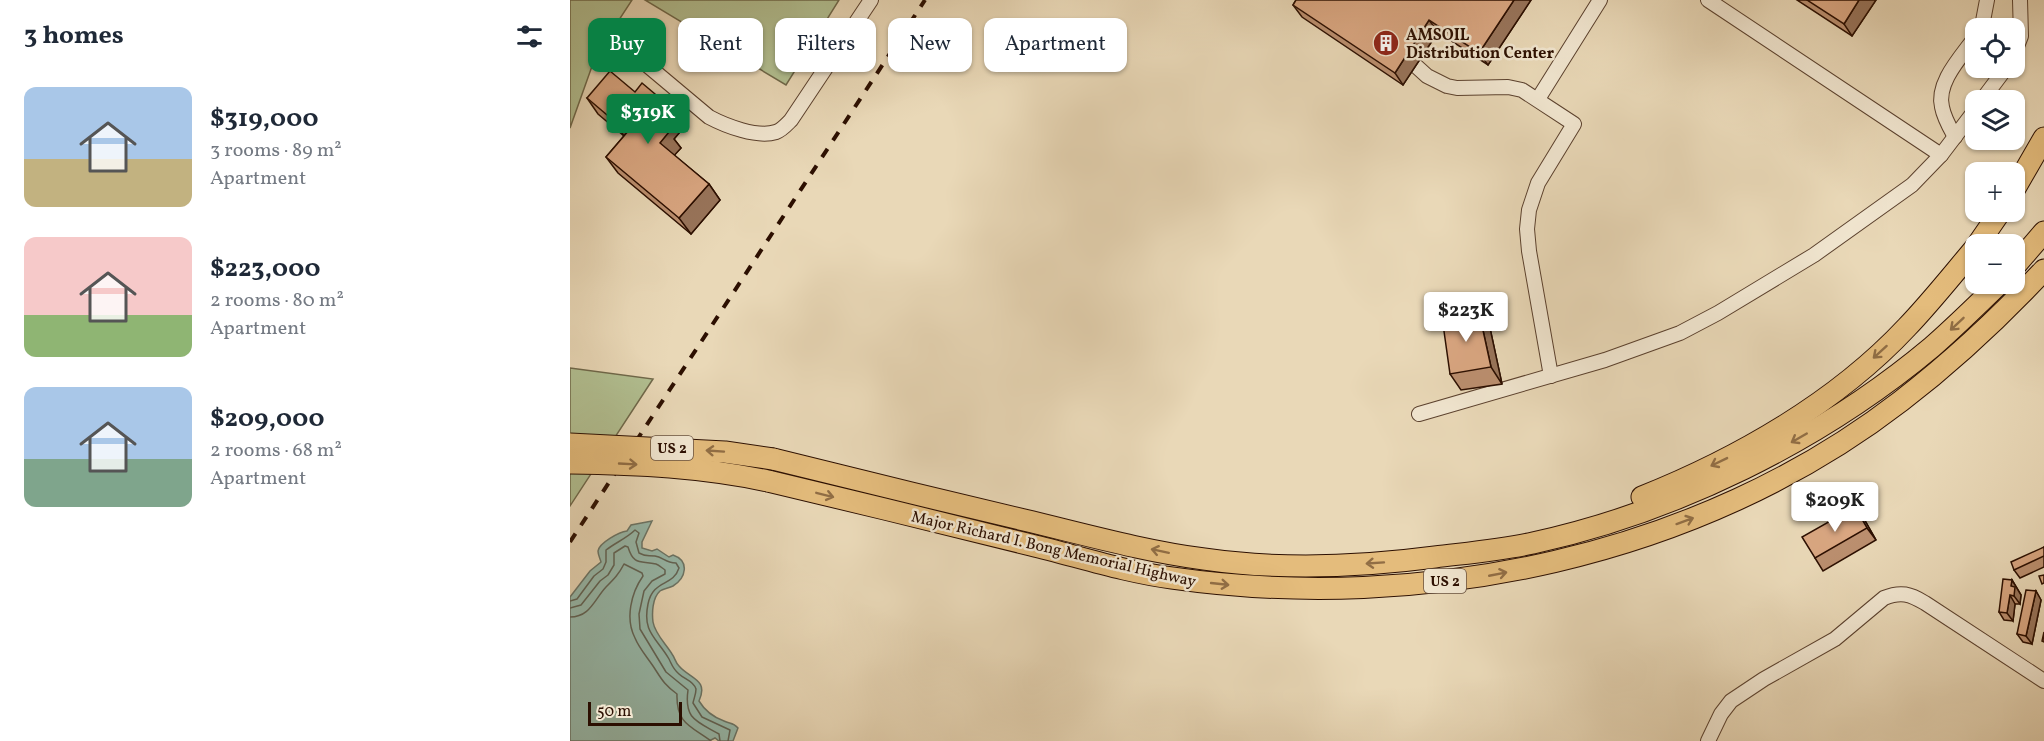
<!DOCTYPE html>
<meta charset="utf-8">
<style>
body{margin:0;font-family:Vollkorn,serif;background:#f6f6f7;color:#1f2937;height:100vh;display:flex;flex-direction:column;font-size:22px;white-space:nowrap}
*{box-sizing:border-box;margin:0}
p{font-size:20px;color:#747a83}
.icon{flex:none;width:33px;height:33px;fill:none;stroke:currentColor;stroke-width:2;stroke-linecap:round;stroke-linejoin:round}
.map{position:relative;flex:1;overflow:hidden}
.side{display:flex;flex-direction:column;background:#fff;width:570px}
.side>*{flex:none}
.hud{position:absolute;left:18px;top:18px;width:570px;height:54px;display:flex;gap:12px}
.buttons{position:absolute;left:1395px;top:18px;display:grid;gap:12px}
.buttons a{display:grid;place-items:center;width:60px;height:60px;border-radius:12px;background:#fff;box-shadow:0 2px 4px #0004;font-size:30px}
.scale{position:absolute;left:18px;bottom:15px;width:94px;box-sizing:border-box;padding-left:6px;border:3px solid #2c0f01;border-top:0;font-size:16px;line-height:21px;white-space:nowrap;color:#2c0f01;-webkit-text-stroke:4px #f1e6d0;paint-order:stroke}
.price{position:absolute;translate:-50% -51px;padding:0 14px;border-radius:6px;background:#fff;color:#222;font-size:20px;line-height:39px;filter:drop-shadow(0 2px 3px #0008)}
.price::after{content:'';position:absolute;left:50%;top:36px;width:18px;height:14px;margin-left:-9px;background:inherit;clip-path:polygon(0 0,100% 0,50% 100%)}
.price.selected{background:#0b8043;color:#fff}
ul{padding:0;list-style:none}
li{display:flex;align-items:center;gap:18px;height:150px;padding:0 24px}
li span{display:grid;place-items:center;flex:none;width:168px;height:120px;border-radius:12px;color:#555}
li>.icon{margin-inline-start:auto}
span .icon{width:72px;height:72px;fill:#fffc;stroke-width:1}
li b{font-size:26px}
h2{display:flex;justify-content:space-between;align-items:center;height:72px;padding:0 24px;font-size:26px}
.chip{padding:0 21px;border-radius:12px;background:#fff;box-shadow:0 2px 4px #0004;font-size:21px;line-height:54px}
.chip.selected{background:#0b8043;color:#fff}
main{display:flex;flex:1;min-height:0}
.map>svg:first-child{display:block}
</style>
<main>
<section class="side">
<h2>3 homes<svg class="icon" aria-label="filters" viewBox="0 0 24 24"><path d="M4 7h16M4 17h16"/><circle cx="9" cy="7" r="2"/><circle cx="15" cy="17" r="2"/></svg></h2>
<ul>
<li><span style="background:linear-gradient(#a9c7e8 60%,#c2b280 0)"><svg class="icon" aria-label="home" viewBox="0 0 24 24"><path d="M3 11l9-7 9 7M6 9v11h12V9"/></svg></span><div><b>$319,000</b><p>3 rooms · 89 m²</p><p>Apartment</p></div></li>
<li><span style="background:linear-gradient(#f6c9c9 65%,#8fb573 0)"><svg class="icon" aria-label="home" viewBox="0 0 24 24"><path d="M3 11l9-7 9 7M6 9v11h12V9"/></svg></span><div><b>$223,000</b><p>2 rooms · 80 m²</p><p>Apartment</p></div></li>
<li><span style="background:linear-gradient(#a9c7e8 60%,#7fa58c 0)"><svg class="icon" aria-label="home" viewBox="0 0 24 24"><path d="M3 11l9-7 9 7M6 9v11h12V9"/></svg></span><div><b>$209,000</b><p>2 rooms · 68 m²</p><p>Apartment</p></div></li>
</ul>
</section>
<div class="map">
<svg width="1474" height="741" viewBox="0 0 1474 741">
<rect width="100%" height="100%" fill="#e9d8b7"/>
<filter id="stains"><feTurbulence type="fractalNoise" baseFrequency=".00333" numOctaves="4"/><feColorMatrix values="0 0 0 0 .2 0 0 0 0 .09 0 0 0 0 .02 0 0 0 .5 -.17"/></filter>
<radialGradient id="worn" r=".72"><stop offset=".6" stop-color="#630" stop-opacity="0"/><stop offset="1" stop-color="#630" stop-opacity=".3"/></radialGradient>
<g fill="#b2c092" stroke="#6f684a" stroke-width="1.5">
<polygon points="0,0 62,0 26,55 0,128"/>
<polygon points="75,0 269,0 216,85"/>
<polygon points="0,368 83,379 0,506"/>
</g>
<path fill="#97baac" stroke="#6c7668" stroke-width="1.5" d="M82,521L72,542V548L82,551L87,549L99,557L103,555C120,561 116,578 103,586C99,588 93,589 90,591C82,598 82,614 83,622C85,634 96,644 102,654C105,658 105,662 109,666C120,679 139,679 129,701C135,711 143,717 154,721C160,724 163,722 168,728L163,741H149L145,738L139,741H0V597L20,571L31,562C30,558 28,555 28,551C29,543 49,532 57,531L61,525Z"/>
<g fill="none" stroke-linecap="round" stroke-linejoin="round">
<g stroke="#626456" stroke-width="1.5">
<path d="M0,601L7,599L24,576L33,569L36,562V550C45,543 57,538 65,530L69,533L66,542L69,553C76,557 78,555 85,556C93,557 95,563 106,563L109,568C103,587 83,579 78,604C72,633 87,638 99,659C102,665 103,669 109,674C114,679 124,681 126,689C126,694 124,698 123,703L132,717L160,730L158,741"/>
<path d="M0,608L11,605L30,581L38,575L44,565V553L55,546L58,547C64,567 72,560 86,564C89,565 92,568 95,570V574L82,581L74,591L69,614L70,629L96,672L118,690C114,719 126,721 149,734L150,741"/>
<path d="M0,617C20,617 24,600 36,587C44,579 49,574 54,564L72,573L73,576C61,593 55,619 65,638C69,648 77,657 83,666C91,678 94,685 107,694C106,724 121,726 141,741"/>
</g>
<g stroke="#5b412e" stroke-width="16">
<g id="minor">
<polyline points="1138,0 1371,155"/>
<polyline points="1409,28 1413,21 1417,0"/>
<polyline points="1444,54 1451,36 1450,0"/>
<path d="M65,55L139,117C156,126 187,138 206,132C212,130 217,124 221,120L301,0"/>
<polyline points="846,66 857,76 877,86 887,88 938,87 952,90 1004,124 968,183 959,210 957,229 959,251 981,376"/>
<polyline points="968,99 1030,0"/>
<polyline points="1412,100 1436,68"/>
<path d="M1385,137C1380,128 1374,118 1372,107C1366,82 1392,56 1406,36"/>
<polyline points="849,414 1035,360 1110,333 1148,313 1244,255 1342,185 1371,155 1406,109"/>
<path d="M1138,741L1151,714L1161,701L1194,679L1265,639L1314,598C1331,591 1340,594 1355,603L1474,681"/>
</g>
</g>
<g stroke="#2c0f01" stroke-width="23">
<g id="highway">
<polyline points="1444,190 1474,138"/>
<polyline points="1408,244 1430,212"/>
<polyline points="1444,267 1474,232"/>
<path d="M203,459C287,480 370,500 454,520C513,534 573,551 634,559C710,570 789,567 865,557C897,553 931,550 963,543C1105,512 1250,441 1362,347C1385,327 1407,305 1429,284"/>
<path d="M198,481C286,502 373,523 461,545C507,556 555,572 602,578C853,614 1129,557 1331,401C1383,361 1430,317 1474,270"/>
<path d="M1072,497C1167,459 1266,403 1337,327C1361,302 1383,274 1406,247"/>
</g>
</g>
<use href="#minor" stroke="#f1e6d0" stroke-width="14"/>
<use href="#highway" stroke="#e4bc7c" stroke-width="21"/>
<polyline stroke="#2c0f01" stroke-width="4" stroke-dasharray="10 10" stroke-linecap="butt" points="0,542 355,0"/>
<g stroke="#2c0f01" stroke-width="23" stroke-linecap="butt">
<g id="highway-bridge">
<polyline points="0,444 155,452 203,459"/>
<path d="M0,463C69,464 131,467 198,481"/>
</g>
</g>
<use href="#highway-bridge" stroke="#e4bc7c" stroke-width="21"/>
</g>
<g fill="#bb8f6f" stroke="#2c0f01" stroke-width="1.5">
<polygon points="726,0 961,0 918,65 868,32 833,85 732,17 723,5"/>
<polygon points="1227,0 1306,0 1282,36"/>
<polygon points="65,92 104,110 115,126 104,139 111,148 104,155 139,184 150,200 121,234 48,173 36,157 54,136 28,114 17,98"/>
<polygon points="909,312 920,328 932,384 891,390 880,374"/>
<polygon points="1285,507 1294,519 1306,540 1253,571 1245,558"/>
<polygon points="1474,547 1474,567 1450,578 1444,570"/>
<polygon points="1442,580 1451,595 1450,604 1445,604 1443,621 1434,620 1429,612"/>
<polygon points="1466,591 1471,600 1462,644 1453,642 1447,634"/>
</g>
<g fill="#98745a" stroke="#2c0f01" stroke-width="1.5">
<polygon points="944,0 961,0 918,65 909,53"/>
<polygon points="1289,0 1306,0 1282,36 1274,24"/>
<polygon points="859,20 868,32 833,85 825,73"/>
<polygon points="104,110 115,126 104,139 111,148 101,159 90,143 91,125"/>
<polygon points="51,111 62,127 54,136 43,120"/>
<polygon points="139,184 150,200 121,234 109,218"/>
<polygon points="909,312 920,328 932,384 921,367"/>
<polygon points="1285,507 1294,519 1306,540 1297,528"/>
<polygon points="1442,580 1451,595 1450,604 1444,596 1441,586"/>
<polygon points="1466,591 1471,600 1462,644 1456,636"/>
<polygon points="1440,595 1445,604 1443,621 1437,613"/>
</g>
<g fill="#d9a681" stroke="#2c0f01" stroke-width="1.5">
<polygon points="726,0 944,0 909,53 859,20 825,73 723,5"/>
<polygon points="1237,0 1289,0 1274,24"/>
<polygon points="40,71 65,92 72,83 104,110 91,125 99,132 90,143 139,184 109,218 36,157 65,123 51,111 43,120 17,98"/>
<polygon points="909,312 921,367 880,374 872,317"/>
<polygon points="1285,507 1297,528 1245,558 1232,537"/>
<polygon points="1474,547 1474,556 1444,570 1441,562"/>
<polygon points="1474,575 1474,583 1472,584 1469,576"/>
<polygon points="1433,579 1442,580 1441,586 1445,587 1444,596 1440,595 1437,613 1429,612"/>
<polygon points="1456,590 1466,591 1456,636 1447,634"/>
<polygon points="1474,632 1474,642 1472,641"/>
</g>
<defs><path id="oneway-shaft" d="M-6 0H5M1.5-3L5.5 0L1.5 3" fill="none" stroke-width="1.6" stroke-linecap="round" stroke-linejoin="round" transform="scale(1.5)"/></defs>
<g stroke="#916e45">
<use href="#oneway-shaft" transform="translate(1387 324) rotate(137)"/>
<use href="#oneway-shaft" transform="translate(1310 352) rotate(138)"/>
<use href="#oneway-shaft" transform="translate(1229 438) rotate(150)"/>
<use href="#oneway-shaft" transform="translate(145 451) rotate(-176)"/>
<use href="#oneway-shaft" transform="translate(1149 462) rotate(154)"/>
<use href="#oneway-shaft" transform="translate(58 464) rotate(3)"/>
<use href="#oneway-shaft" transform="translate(255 495) rotate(14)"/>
<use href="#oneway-shaft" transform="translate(1115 521) rotate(-20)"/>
<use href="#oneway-shaft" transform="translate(590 551) rotate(-168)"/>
<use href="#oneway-shaft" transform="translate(805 563) rotate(176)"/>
<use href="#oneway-shaft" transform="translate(928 574) rotate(-11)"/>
<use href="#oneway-shaft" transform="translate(650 584) rotate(6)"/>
</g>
<defs>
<g id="building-disc" transform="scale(1.35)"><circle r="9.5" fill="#8f2418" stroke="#f1e6d0"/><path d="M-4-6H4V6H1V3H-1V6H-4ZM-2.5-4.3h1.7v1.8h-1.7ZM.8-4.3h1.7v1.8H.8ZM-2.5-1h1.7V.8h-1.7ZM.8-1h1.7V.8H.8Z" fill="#fff"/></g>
</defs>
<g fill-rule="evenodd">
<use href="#building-disc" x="816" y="43"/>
</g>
<g text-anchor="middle" stroke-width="5" stroke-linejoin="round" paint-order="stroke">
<g fill="#f1e6d0" stroke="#67503f" stroke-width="1.5">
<rect x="81" y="436" width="42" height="24" rx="4.5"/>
<rect x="854" y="569" width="42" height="24" rx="4.5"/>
</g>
<g font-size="15" font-weight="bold" fill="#2c0f01">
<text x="102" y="453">US 2</text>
<text x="875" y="586">US 2</text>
</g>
<g font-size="16" font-weight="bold" fill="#2c0f01" stroke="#f1e6d0" text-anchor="start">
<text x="836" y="40">AMSOIL<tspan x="836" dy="18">Distribution Center</tspan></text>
</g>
<g font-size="16" fill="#2c0f01" stroke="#f1e6d0">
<text transform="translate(484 548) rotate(13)" y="6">Major Richard I. Bong Memorial Highway</text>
</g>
</g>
<rect width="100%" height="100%" filter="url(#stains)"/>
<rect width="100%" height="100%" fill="url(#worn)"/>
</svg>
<div class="buttons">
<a><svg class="icon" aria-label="locate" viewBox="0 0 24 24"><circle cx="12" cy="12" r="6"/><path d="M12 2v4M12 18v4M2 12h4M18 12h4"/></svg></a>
<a><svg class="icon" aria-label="layers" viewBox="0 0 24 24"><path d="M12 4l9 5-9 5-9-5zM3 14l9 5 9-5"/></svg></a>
<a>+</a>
<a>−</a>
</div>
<div class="scale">50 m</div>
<b class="price selected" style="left:78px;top:145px">$319K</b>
<b class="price" style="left:896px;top:343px">$223K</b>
<b class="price" style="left:1265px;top:533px">$209K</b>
<div class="hud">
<a class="chip selected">Buy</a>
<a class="chip">Rent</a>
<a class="chip">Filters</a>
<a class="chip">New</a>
<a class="chip">Apartment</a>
</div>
</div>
</main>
